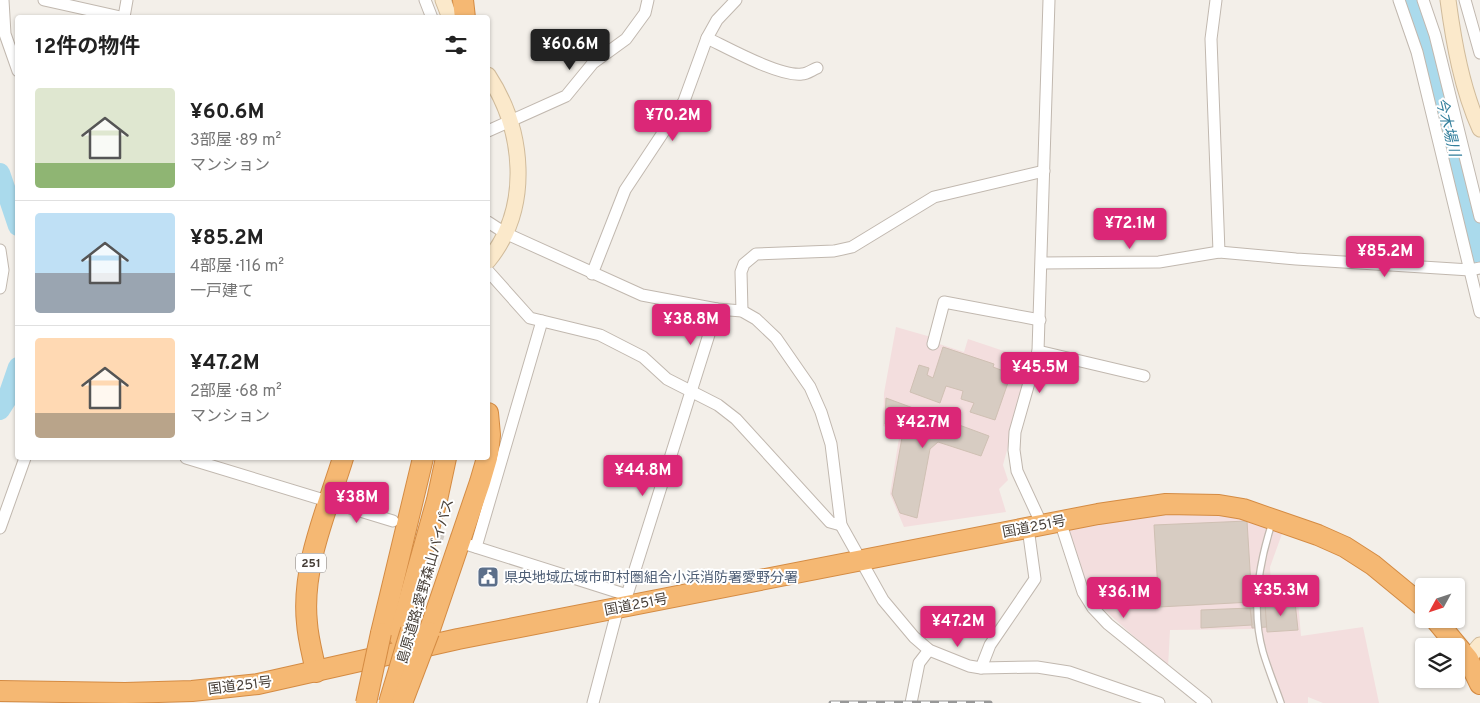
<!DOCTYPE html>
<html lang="ja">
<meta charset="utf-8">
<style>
body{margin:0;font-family:Overpass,"Noto Sans JP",sans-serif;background:#f2f2f2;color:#222;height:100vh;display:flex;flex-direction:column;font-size:19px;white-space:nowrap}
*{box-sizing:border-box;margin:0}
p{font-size:16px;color:#767676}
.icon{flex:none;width:28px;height:28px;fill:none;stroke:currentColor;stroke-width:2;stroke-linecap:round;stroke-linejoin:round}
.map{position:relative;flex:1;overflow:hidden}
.panel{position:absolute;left:15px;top:15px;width:475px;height:445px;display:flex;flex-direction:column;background:#fff;border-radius:5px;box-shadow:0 1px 4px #0004}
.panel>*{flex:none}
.needle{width:32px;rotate:230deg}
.tools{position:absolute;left:1415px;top:578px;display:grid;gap:10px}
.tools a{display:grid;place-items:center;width:50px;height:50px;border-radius:5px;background:#fff;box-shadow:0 1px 4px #0004;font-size:25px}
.price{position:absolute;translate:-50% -42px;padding:0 11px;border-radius:5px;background:#db2777;color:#fff;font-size:16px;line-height:32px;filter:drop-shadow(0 1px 2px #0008)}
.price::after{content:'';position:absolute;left:50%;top:30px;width:15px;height:11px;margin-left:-8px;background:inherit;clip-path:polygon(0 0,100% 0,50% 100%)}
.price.on{background:#222;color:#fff}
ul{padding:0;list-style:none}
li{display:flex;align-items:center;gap:15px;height:125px;padding:0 20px}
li+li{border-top:1px solid #e0e0e0}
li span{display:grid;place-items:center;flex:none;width:140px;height:100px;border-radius:5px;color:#555}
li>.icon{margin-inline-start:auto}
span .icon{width:60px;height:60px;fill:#fffc;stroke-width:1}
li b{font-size:21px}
h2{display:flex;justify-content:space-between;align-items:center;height:60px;padding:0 20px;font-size:21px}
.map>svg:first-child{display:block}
</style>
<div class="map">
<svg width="1480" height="703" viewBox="0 0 1480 703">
<rect width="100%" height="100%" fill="#f3efe9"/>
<g fill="#f3dede">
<polygon points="896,327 931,337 930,341 964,352 968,339 1031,360 1003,465 1008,480 999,489 1006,512 904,527 890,494 900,432 883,426 884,393"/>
<polygon points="1190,512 1247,519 1283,531 1270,567 1272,603 1298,601 1301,636 1363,627 1379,703 1323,703 1308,697 1308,703 1279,703 1258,646 1255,629 1170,630 1168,667 1099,605 1090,592 1080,570 1068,527 1153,514"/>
</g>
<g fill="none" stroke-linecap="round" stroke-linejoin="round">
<g stroke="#aadaec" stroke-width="20">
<polyline points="1412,0 1425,35 1480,255"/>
<polyline points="0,173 18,226"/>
<polyline points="0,410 7,399 18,367"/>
</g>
</g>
<g fill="#d7ccc2" stroke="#cfc0b3">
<polygon points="943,347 994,364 993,367 1011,374 995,420 970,412 974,403 961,399 963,391 946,386 940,403 910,392 919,365 929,368 927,375 933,378"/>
<polygon points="886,398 989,436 981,456 938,442 930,449 917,518 900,513 892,494 903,432 885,424"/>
<polygon points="1247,521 1252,602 1159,607 1154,525"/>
<polygon points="1265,599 1267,627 1252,628 1250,608 1253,608 1253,600"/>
<polygon points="1295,602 1298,630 1267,632 1265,604"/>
<polygon points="1250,608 1252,625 1201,628 1201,610"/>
</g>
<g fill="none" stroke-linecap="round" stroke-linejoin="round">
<polyline stroke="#d1ccc6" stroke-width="11" stroke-dasharray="11 5.5" stroke-linecap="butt" points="402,524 465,543"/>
<g stroke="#c1b8af" stroke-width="8">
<path id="lane" d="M1272,523C1259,563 1251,610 1263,652C1268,669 1275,686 1281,703"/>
</g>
<g stroke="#c1b8af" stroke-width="13">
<g id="street">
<polyline points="3,0 5,34 18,71"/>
<polyline points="44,0 125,18"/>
<polyline points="425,0 432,18"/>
<polyline points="1216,0 1211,39 1219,252"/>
<polyline points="1399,0 1417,52 1480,312"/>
<polyline points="1423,0 1435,35 1480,217"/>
<polyline points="1465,0 1480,53"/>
<polyline points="124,17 127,0"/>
<path d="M707,38C728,48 780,77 802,74C807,74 812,70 817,68"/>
<polyline points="488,131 566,96 593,63 626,39 645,13 648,0"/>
<polyline points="488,222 505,233 642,295 717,309 742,311 756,319 776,338 810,387 821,412 831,444 841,525 883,600 914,637 929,650 969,666 981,668 1037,667 1069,672 1159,703"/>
<polyline points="0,250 3,270 0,288"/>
<polyline points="1042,263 1159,262 1219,252 1296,259 1470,270 1480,268"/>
<polyline points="488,271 530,318 600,335 643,357 667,379 718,405 736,419 830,522 841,525"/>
<polyline points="592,274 625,190 684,101 707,38 717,20 736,0"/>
<polyline points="742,311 741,272 744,264 756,254 834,251 852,247 934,197 1044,171"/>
<polyline points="933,344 944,302 1040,320"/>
<polyline points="1038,351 1144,376"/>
<polyline points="186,458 393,521"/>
<polyline points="1060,521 1083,592 1093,608 1108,624 1206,703"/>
<polyline points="1042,525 1017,471 1014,450 1015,432 1038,351 1049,0"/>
<polyline points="0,528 25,458"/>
<polyline points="469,545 627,595"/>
<polyline points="476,547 542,321"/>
<polyline points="628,605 627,595 717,309"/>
<polyline points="981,668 990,645 1035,579 1028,528"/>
<polyline points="593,703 618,608"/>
<polyline points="911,703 919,663 929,650"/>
</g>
</g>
<g stroke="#d0bb9b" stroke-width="17">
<g id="secondary">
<polyline points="443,0 450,18"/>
<path d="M1448,0C1454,44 1462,89 1480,129"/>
<path d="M488,75C524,130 532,207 488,261"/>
<polyline points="1468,659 1480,645"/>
</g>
</g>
<g stroke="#d48b43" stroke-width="22">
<g id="highway">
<polyline points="463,0 465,18"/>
<polyline points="488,413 490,435 488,454"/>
<polyline points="1435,619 1468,659 1480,684"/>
<polyline points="429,632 480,482 487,458"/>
<polyline points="381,633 423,458"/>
<polyline points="399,636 437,500 446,458"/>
<path d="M316,672C313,656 308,639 307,623C301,567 327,510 343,458"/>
<polyline points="0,691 125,693 192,691 258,684 458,639 1098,514 1166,504 1219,505 1243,509 1318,535 1345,547 1373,565 1424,607"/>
</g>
</g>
<use href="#lane" stroke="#fff" stroke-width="5.5"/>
<use href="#street" stroke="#fff" stroke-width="11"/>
<use href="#secondary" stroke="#fbe9cb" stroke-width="15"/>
<use href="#highway" stroke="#f5b873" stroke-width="20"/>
<g stroke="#979797" stroke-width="5">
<polyline id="rail" points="831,703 990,703"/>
</g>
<use href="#rail" stroke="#fff" stroke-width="3" stroke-dasharray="9" stroke-linecap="butt"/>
<g stroke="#d48b43" stroke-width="22" stroke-linecap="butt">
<g id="highway-bridge">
<polyline points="366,703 381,633"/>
<polyline points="389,703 411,630"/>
<polyline points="402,703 429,632"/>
</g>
</g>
<use href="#highway-bridge" stroke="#f5b873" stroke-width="20"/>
</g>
<defs>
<g id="civic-square" transform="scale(1.125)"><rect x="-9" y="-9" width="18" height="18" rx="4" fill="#5c6f8a" stroke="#fff"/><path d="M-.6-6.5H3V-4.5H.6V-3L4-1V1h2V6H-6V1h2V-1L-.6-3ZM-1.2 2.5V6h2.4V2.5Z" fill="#fff"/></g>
</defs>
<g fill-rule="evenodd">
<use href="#civic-square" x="488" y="577"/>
</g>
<g text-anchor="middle" stroke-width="4" stroke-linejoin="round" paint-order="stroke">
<rect fill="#fff" stroke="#7e7974" stroke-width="1" x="296" y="553.5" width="30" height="19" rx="4"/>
<g font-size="12" font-weight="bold" fill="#473f38">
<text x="311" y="567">251</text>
</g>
<g font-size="14" fill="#473f38" stroke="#fff">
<text transform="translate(1034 526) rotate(-11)" y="5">国道251号</text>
<text transform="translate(425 581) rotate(-74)" y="5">島原道路;愛野森山バイパス</text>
<text transform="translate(636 604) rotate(-11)" y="5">国道251号</text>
<text transform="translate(240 685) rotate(-7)" y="5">国道251号</text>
</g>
<g font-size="14" fill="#4e5e75" stroke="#fff" text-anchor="start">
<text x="504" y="582">県央地域広域市町村圏組合小浜消防署愛野分署</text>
</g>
<g font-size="15" font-style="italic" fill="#337f9c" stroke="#fff">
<text transform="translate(1448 127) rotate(76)" y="5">今木場川</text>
</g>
</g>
</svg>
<div class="tools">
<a><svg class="needle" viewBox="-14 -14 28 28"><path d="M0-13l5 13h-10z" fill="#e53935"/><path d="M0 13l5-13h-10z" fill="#767676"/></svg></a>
<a><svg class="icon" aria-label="layers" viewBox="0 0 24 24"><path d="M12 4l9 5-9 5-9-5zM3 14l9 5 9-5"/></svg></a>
</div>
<b class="price on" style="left:570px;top:71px">¥60.6M</b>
<b class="price" style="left:673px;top:142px">¥70.2M</b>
<b class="price" style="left:1130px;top:250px">¥72.1M</b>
<b class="price" style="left:1385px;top:278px">¥85.2M</b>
<b class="price" style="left:691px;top:346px">¥38.8M</b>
<b class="price" style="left:1040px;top:394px">¥45.5M</b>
<b class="price" style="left:923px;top:449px">¥42.7M</b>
<b class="price" style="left:643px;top:497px">¥44.8M</b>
<b class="price" style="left:357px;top:524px">¥38M</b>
<b class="price" style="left:1281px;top:617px">¥35.3M</b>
<b class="price" style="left:1124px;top:619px">¥36.1M</b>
<b class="price" style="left:958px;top:648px">¥47.2M</b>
<section class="panel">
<h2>12件の物件<svg class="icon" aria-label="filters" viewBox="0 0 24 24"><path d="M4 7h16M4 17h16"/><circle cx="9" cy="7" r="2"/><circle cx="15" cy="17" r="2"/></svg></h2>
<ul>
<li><span style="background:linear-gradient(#dfe7d0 75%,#8fb573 0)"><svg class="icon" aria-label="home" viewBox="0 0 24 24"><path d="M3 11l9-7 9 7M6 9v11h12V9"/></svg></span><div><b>¥60.6M</b><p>3部屋 · 89 m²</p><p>マンション</p></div></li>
<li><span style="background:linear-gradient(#bfe0f5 60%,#9aa5b1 0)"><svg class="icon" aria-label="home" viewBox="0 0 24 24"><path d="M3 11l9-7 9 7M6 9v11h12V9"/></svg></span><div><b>¥85.2M</b><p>4部屋 · 116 m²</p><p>一戸建て</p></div></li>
<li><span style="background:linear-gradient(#ffd9b3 75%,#b9a48a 0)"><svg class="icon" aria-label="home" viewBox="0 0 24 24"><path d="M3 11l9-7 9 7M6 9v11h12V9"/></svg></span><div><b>¥47.2M</b><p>2部屋 · 68 m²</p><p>マンション</p></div></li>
</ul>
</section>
</div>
